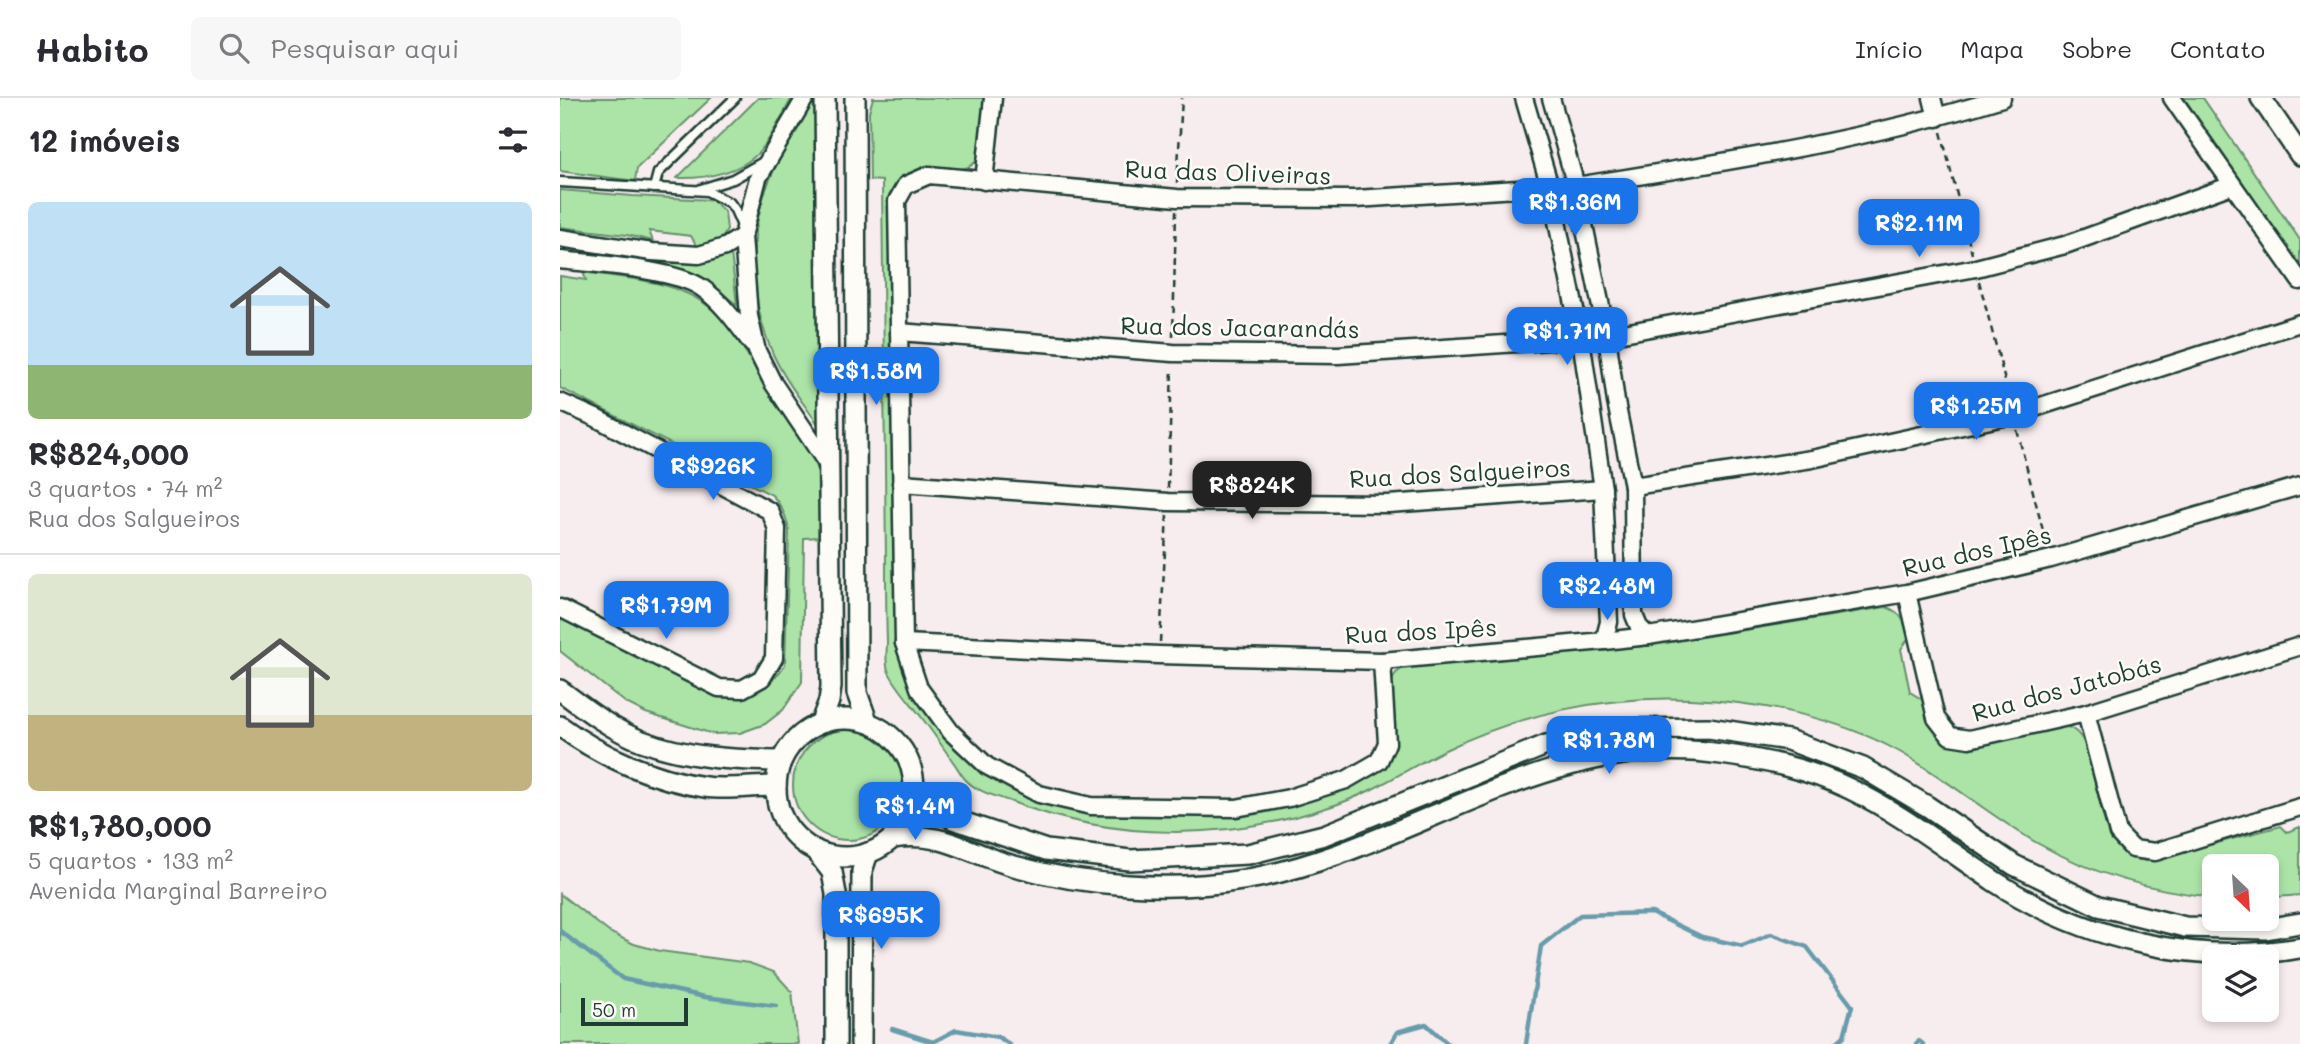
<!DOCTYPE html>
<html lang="pt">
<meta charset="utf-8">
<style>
body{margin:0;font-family:Mali,sans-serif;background:#f7f7f7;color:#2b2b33;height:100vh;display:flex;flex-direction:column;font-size:26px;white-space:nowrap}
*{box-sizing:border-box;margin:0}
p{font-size:23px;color:#7c7c81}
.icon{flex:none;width:38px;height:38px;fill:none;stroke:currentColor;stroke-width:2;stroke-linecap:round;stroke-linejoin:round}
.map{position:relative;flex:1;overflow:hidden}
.sheet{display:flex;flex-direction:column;background:#fff;width:560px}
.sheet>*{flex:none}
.needle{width:46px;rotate:155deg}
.controls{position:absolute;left:1642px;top:756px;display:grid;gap:14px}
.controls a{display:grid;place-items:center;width:77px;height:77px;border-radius:10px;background:#fff;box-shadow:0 4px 10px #0003;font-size:35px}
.scale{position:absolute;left:21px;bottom:18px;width:107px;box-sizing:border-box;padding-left:7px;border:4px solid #1f3d34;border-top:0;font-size:19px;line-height:24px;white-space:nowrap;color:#1f3d34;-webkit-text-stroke:5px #fdfcf7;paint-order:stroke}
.price{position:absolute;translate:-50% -60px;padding:0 16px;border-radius:14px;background:#1a73e8;color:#fff;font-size:23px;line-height:46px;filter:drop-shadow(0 2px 4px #0008)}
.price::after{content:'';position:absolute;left:50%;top:42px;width:21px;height:16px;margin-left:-10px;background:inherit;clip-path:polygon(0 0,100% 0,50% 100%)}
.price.current{background:#222;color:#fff}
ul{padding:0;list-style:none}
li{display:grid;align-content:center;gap:14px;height:371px;padding:0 28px}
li+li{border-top:2px solid #e1e1e2}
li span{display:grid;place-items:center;height:217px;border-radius:10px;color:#555}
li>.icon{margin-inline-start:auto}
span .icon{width:126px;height:126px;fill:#fffc;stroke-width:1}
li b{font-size:30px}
h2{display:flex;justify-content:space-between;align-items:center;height:84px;padding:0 28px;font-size:30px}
header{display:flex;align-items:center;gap:42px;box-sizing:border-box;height:98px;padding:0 35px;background:#fff;border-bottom:2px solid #e1e1e2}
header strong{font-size:33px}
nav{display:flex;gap:38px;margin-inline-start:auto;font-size:24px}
.search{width:490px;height:63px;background:#f7f7f7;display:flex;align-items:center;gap:18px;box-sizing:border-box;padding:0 24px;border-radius:10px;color:#7c7c81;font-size:26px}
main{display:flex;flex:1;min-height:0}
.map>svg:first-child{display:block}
</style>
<header>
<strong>Habito</strong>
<div class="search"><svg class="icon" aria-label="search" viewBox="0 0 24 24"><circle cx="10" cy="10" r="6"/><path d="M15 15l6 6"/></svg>Pesquisar aqui</div>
<nav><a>Início</a><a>Mapa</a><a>Sobre</a><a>Contato</a></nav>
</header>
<main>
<section class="sheet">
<h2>12 imóveis<svg class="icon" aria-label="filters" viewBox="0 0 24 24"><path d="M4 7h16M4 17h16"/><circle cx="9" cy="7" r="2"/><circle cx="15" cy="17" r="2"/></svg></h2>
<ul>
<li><span style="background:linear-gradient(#bfe0f5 75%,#8fb573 0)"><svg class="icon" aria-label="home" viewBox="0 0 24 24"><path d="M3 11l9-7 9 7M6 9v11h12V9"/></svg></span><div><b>R$824,000</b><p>3 quartos · 74 m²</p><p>Rua dos Salgueiros</p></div></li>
<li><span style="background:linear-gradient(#dfe7d0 65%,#c2b280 0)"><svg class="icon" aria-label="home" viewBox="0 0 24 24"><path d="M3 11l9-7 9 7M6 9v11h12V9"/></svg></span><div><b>R$1,780,000</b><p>5 quartos · 133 m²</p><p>Avenida Marginal Barreiro</p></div></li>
</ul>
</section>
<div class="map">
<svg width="1740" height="946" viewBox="0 0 1740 946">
<rect width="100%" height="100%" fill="#f8edee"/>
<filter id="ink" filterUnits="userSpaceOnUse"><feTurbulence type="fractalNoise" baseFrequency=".0143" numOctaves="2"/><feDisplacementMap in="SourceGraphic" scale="14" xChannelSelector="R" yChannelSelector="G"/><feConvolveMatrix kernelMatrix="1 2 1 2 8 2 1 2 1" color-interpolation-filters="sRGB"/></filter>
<g filter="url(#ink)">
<g fill="#ace4a7" stroke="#66906e" stroke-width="2">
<polygon points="0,0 151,0 77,70 75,83 0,73"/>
<path d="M198,0H232C223,16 215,33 204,48C186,74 146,81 117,80Z"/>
<path d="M255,0H257L262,332C245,307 225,283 213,256C188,199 187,131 213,74C224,48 240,24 255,0Z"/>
<path d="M313,0H428C426,16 426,46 419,59C405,85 368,57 341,84L337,529L388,637L478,702L676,716L792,687L818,672L830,586L836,575L846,568L1087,548L1326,509C1342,514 1345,525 1349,540L1341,551L1350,594L1363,602L1371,627L1382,639L1503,628C1552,634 1519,761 1589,763L1721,728L1727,734L1740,729V797L1706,800V768H1654V799C1591,793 1532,776 1477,745C1429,717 1386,680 1338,653C1276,619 1200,604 1130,601C1045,597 960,616 883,653C845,672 811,696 769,709C667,743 554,743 452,704C439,699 418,694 408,684C403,680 400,674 396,668C385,652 374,636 362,620C353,607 334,587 328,572C325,565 327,552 327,543C326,517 326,491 326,465C324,337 323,210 322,83L310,82L309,14Z"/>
<polygon points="1624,0 1643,0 1740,142 1740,167"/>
<polygon points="0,92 73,98 152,102 165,114 167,132 161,143 138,150 131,138 89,133 93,143 67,137 0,129"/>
<path d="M171,155L177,207C162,195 146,181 128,174C118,171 108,172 100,166L101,162L105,160C132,165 145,168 171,155Z"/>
<path d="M23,174C76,182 132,182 168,227L253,357C263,383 260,411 259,439L244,440L242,584L223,612L205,626L180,635L153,636L86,615L66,605L0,553V516L154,597C184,602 208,592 225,567L229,433C227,419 222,408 212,397L0,290V178L26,182Z"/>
<circle cx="288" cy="687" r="55"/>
<polygon points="0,796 49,834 74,846 100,853 189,865 214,874 232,894 238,946 0,946"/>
</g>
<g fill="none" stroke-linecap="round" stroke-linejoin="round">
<g stroke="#689bab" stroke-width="4.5">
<polyline points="0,833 63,881 145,899 216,908"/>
<polyline points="332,931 373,944 396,932 438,939 449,946"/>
<polyline points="830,946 837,934 866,926 888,946"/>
<polyline points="966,946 981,848 1020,817 1092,815 1142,839 1183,848 1211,836 1247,849 1292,908 1284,938 1275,946"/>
<polyline points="1356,946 1359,943 1363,946"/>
</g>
<g stroke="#1f3d34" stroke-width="13">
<g id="service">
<polyline points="0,84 147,93 170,105 175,112 182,128"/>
<polyline points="94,90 98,75 175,0"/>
<polyline points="141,91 173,81 203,64"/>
</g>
</g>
<g stroke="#1f3d34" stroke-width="21">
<g id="minor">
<polyline points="245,0 198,80 183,138 189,218 197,253 213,285 268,367"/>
<polyline points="964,0 990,89 1021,241 1043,391 1049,524 1044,543"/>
<polyline points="991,0 1016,88 1047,238 1056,304 1073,388 1074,517 1079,529 1088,538"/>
<polyline points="1372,0 1377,20"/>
<polyline points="1612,0 1740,183"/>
<polyline points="424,83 433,0"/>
<path d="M1016,88C1160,65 1304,43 1442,0"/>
<polyline points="0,140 92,154 139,157 165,149 183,138"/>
<path d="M0,162C34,166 116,171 142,190C162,204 178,227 192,246"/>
<polyline points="339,234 613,255 778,257 1021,241"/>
<polyline points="1047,238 1416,170 1505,147 1672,87"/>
<polyline points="0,304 36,320 210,413 217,431 214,560 202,580 182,591 159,590 0,510"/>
<polyline points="341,385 608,404 828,406 1043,391"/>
<polyline points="1073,388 1252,361 1453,317 1740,225"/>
<polyline points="1347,495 1376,620 1390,638 1409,641 1526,615 1740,548"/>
<polyline points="344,545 599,557 822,563 1044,543 1088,538 1347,495 1491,461 1740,388"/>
<polyline points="822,563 827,645 819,663 786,682 729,700 676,710 531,708 479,696 427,668 391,634 359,590 344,545 337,103 346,87 369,77 617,100 795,101 990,89"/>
<polyline points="1526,615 1558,735 1573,751 1595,754 1740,709"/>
</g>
</g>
<g stroke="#1f3d34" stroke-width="24">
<g id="tertiary">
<polyline points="295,0 297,595 307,623"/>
<polyline points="1701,0 1740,57"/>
<path d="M0,592C25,611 52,632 82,643C127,660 174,662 221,663"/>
<circle cx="285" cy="690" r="69"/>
<polyline points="261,624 269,603 271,589 265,0"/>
<path d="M0,628C40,658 95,682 145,689C167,692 193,688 216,688"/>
<polyline points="355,695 393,721 486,752 570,762 688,756 764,737 986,647 1063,631 1149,630 1228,642 1303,670 1367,708 1454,767 1539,808 1625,829 1706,831 1740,825"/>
<path d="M333,740C383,732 409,756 454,768C525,788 611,794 683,782C849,754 986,630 1161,656C1205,662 1249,671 1290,691C1342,716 1386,751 1434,783C1522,841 1636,868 1740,850"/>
<polyline points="255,752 272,774 276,796 276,946"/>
<polyline points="301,946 302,773 308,755"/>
</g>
</g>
<g stroke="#1f3d34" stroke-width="2.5" stroke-dasharray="7 5" stroke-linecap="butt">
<polyline points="1381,34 1412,156"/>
<polyline points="617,85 622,0"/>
<polyline points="1419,183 1450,302"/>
<polyline points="613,239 616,113"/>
<polyline points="1457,332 1487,448"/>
<polyline points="608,390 612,270"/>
<polyline points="600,544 607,417"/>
</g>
<use href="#service" stroke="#fdfcf7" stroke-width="8"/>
<use href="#minor" stroke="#fdfcf7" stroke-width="16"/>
<use href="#tertiary" stroke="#fdfcf7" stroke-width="19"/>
</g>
</g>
<g text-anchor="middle" stroke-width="5" stroke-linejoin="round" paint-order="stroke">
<g font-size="24" fill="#1f3d34" stroke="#fdfcf7">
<text transform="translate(668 75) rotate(2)" y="8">Rua das Oliveiras</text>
<text transform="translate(680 230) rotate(1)" y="8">Rua dos Jacarandás</text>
<text transform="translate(900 376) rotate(-3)" y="8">Rua dos Salgueiros</text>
<text transform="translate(1417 454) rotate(-13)" y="8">Rua dos Ipês</text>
<text transform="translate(861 534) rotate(-3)" y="8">Rua dos Ipês</text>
<text transform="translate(1507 591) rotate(-15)" y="8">Rua dos Jatobás</text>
</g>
</g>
</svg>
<div class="controls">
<a><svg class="needle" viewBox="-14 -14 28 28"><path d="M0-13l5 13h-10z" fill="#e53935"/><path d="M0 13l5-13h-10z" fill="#7c7c81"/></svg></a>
<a><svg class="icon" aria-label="layers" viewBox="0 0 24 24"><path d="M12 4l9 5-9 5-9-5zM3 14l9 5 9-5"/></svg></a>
</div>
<div class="scale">50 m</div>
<b class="price" style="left:1015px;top:140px">R$1.36M</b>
<b class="price" style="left:1359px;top:161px">R$2.11M</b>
<b class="price" style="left:1007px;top:269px">R$1.71M</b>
<b class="price" style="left:316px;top:309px">R$1.58M</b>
<b class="price" style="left:1416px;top:344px">R$1.25M</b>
<b class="price" style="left:153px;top:404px">R$926K</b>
<b class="price current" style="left:692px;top:423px">R$824K</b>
<b class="price" style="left:1047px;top:524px">R$2.48M</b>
<b class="price" style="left:106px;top:543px">R$1.79M</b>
<b class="price" style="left:1049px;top:678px">R$1.78M</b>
<b class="price" style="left:355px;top:744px">R$1.4M</b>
<b class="price" style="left:321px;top:853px">R$695K</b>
</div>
</main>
